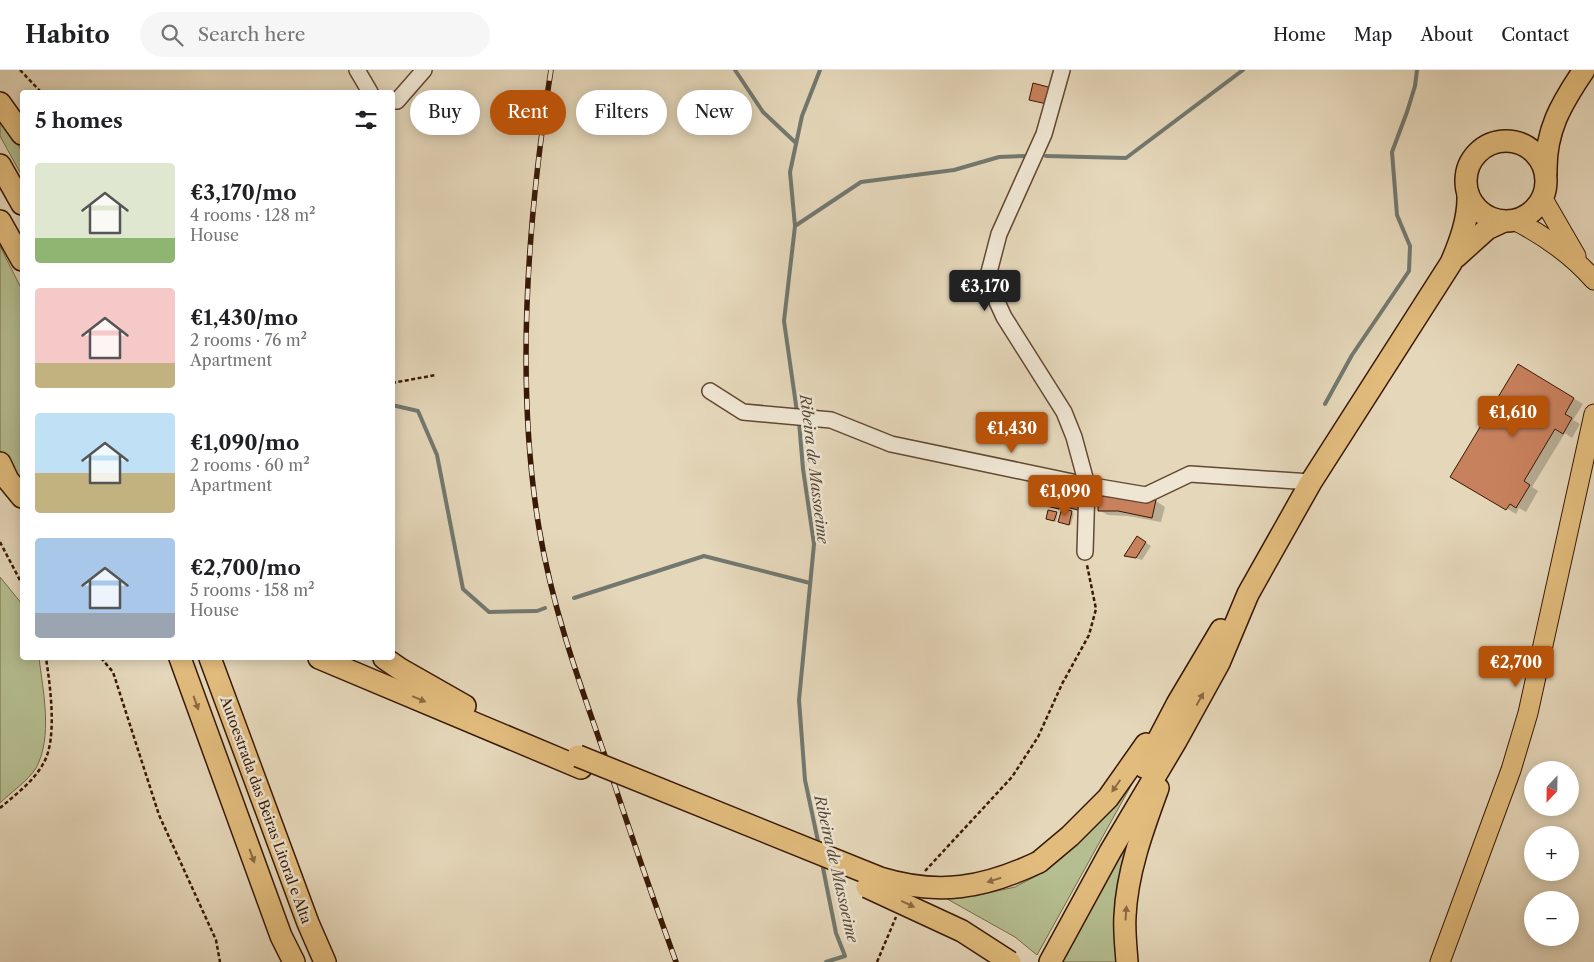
<!DOCTYPE html>
<meta charset="utf-8">
<style>
body{margin:0;font-family:"Libre Caslon Text",serif;background:#f6f6f6;color:#202124;height:100vh;display:flex;flex-direction:column;font-size:19px;white-space:nowrap}
*{box-sizing:border-box;margin:0}
p{font-size:16px;color:#757577}
.icon{flex:none;width:28px;height:28px;fill:none;stroke:currentColor;stroke-width:2;stroke-linecap:round;stroke-linejoin:round}
.map{position:relative;flex:1;overflow:hidden}
.panel{position:absolute;left:20px;top:20px;width:375px;height:570px;display:flex;flex-direction:column;background:#fff;border-radius:5px;box-shadow:0 2px 12px #0003}
.panel>*{flex:none}
.banner{position:absolute;left:410px;top:20px;width:475px;height:45px;display:flex;gap:10px}
.needle{width:32px;rotate:202deg}
.controls{position:absolute;left:1524px;top:691px;display:grid;gap:10px}
.controls a{display:grid;place-items:center;width:55px;height:55px;border-radius:50%;background:#fff;box-shadow:0 2px 12px #0003;font-size:25px}
.price{position:absolute;translate:-50% -42px;padding:0 11px;border-radius:5px;background:#b45309;color:#fff;font-size:16px;line-height:32px;filter:drop-shadow(0 1px 2px #0008)}
.price::after{content:'';position:absolute;left:50%;top:30px;width:15px;height:11px;margin-left:-8px;background:inherit;clip-path:polygon(0 0,100% 0,50% 100%)}
.price.current{background:#222;color:#fff}
ul{padding:0;list-style:none}
li{display:flex;align-items:center;gap:15px;height:125px;padding:0 15px}
li span{display:grid;place-items:center;flex:none;width:140px;height:100px;border-radius:5px;color:#555}
li>.icon{margin-inline-start:auto}
span .icon{width:60px;height:60px;fill:#fffc;stroke-width:1}
li b{font-size:21px}
h2{display:flex;justify-content:space-between;align-items:center;height:60px;padding:0 15px;font-size:21px}
.tag{padding:0 18px;border-radius:22px;background:#fff;box-shadow:0 2px 12px #0003;font-size:18px;line-height:45px}
.tag.current{background:#b45309;color:#fff}
header{display:flex;align-items:center;gap:30px;box-sizing:border-box;height:70px;padding:0 25px;background:#fff;border-bottom:1px solid #e0e0e0}
header strong{font-size:24px}
nav{display:flex;gap:28px;margin-inline-start:auto;font-size:18px}
.search{width:350px;height:45px;background:#f6f6f6;display:flex;align-items:center;gap:12px;box-sizing:border-box;padding:0 18px;border-radius:28px;color:#757577;font-size:19px}
.map>svg:first-child{display:block}
</style>
<header>
<strong>Habito</strong>
<div class="search"><svg class="icon" aria-label="search" viewBox="0 0 24 24"><circle cx="10" cy="10" r="6"/><path d="M15 15l6 6"/></svg>Search here</div>
<nav><a>Home</a><a>Map</a><a>About</a><a>Contact</a></nav>
</header>
<div class="map">
<svg width="1594" height="892" viewBox="0 0 1594 892">
<rect width="100%" height="100%" fill="#e5d7ba"/>
<filter id="stains"><feTurbulence type="fractalNoise" baseFrequency=".004" numOctaves="4"/><feColorMatrix values="0 0 0 0 .2 0 0 0 0 .09 0 0 0 0 .02 0 0 0 .5 -.17"/></filter>
<radialGradient id="worn" r=".72"><stop offset=".6" stop-color="#630" stop-opacity="0"/><stop offset="1" stop-color="#630" stop-opacity=".3"/></radialGradient>
<g fill="#b5be90" stroke="#766c4a">
<polygon points="0,49 22,81 22,106 0,66"/>
<polygon points="0,176 22,220 22,419 0,384"/>
<path d="M0,507L22,534V588H39C43,621 53,667 36,698C28,711 11,722 0,733Z"/>
<polygon points="1138,703 1037,885 1015,867 940,825 975,826 1015,817 1046,801 1044,797"/>
<polygon points="1144,742 1122,892 1062,892"/>
</g>
<g fill="#0003">
<polygon points="1519,296 1583,334 1573,350 1580,354 1572,368 1565,363 1532,417 1538,421 1526,442 1519,438 1516,444 1452,406"/>
<polygon points="1058,413 1070,418 1083,442 1065,437 1065,440 1074,443 1071,455 1062,453 1062,441 1043,434 1057,419"/>
<polygon points="1099,427 1156,431 1165,437 1161,452 1128,446 1108,445 1099,440"/>
<polygon points="1056,443 1058,444 1056,452 1047,449"/>
<polygon points="1143,471 1151,476 1142,490 1126,485"/>
</g>
<g fill="none" stroke-linecap="round" stroke-linejoin="round">
<g stroke="#72786f" stroke-width="4">
<polyline points="735,0 763,42 796,73"/>
<polyline points="1046,86 1126,88 1243,0"/>
<polyline points="795,156 790,102 802,46 820,0"/>
<polyline points="1325,334 1352,285 1409,201 1410,176 1397,145 1392,82 1407,42 1415,16 1417,0"/>
<polyline points="392,335 418,341 437,385 463,519 489,542 537,541 545,538"/>
<polyline points="797,342 784,251 795,156 861,112 954,100 999,87 1024,86"/>
<polyline points="799,352 803,399 814,474 799,630 805,710 819,776"/>
<polyline points="574,528 704,486 810,513"/>
<polyline points="822,793 836,863 845,886 826,892"/>
</g>
</g>
<g fill="#c8815d" stroke="#381904">
<polygon points="1033,13 1052,18 1047,34 1029,30"/>
<polygon points="1518,294 1574,328 1565,344 1572,348 1563,364 1555,359 1524,411 1530,415 1516,438 1510,434 1506,440 1450,407"/>
<polygon points="1057,411 1064,413 1059,439 1042,435 1046,415 1056,417"/>
<polygon points="1067,418 1082,422 1078,440 1062,436"/>
<polygon points="1098,426 1156,430 1152,448 1118,441 1098,441"/>
<polygon points="1062,438 1072,441 1069,455 1058,452"/>
<polygon points="1048,440 1057,442 1054,451 1046,449"/>
<polygon points="1137,466 1146,472 1136,488 1124,486"/>
</g>
<g fill="none" stroke-linecap="round" stroke-linejoin="round">
<g stroke="#634832" stroke-width="18">
<g id="minor">
<polyline points="357,0 370,22"/>
<polyline points="1062,0 1044,64 999,164 988,206 993,223 1004,247 1064,342 1074,367 1087,415 1085,482"/>
<polyline points="392,31 397,31 424,0"/>
<polyline points="710,321 743,342 831,350 891,374 1087,415 1146,425 1190,404 1311,412"/>
</g>
</g>
<g stroke="#381904" stroke-width="21">
<g id="major">
<polyline points="1543,129 1576,186"/>
<path d="M1516,151C1545,166 1572,185 1594,210"/>
<polyline points="1440,892 1511,700 1528,643 1594,344"/>
</g>
</g>
<g stroke="#381904" stroke-width="24">
<g id="highway">
<polyline points="0,33 22,64"/>
<circle cx="1506" cy="111" r="40"/>
<polyline points="0,95 22,134"/>
<path d="M1546,103C1545,61 1561,34 1584,0"/>
<polyline points="0,151 22,190"/>
<polyline points="1456,187 1487,159 1502,152"/>
<polyline points="0,393 8,410 22,427"/>
<polyline points="180,588 281,866 294,892"/>
<polyline points="210,588 308,853 325,892"/>
<polyline points="319,588 581,698"/>
<polyline points="384,588 400,599 465,636"/>
<polyline points="1144,697 1177,634 1221,560"/>
<polyline points="1039,792 1070,766 1108,728 1146,674"/>
<path d="M1050,892L1110,782L1176,671L1219,593L1248,524L1311,412L1451,193C1460,172 1469,148 1468,124"/>
<path d="M1127,892C1126,877 1124,861 1125,846C1127,802 1143,759 1158,718"/>
</g>
</g>
<g stroke="#381904" stroke-width="2.5" stroke-dasharray="4 2.5" stroke-linecap="butt">
<polyline points="20,0 41,22"/>
<polyline points="392,313 436,305"/>
<polyline points="0,472 22,514"/>
<polyline points="101,588 113,602 159,745 216,870 220,892"/>
<path d="M0,738C15,725 33,712 43,694C58,670 50,615 46,588"/>
<polyline points="925,801 1012,707 1038,667 1062,614 1089,565 1096,539 1087,495"/>
<polyline points="877,892 896,847"/>
</g>
<use href="#minor" stroke="#eee5d2" stroke-width="15"/>
<use href="#major" stroke="#e2bc7d" stroke-width="19"/>
<use href="#highway" stroke="#e2bc7d" stroke-width="21"/>
<g stroke="#381904" stroke-width="5.5">
<path id="rail" d="M551,0C528,145 515,313 539,458C552,536 578,609 604,683C627,753 651,823 676,892"/>
</g>
<use href="#rail" stroke="#eee5d2" stroke-width="4" stroke-dasharray="11" stroke-linecap="butt"/>
<g stroke="#381904" stroke-width="24" stroke-linecap="butt">
<g id="highway-bridge">
<path d="M578,686L880,808C939,826 984,818 1039,792"/>
<polyline points="867,817 962,861 1010,892"/>
</g>
</g>
<use href="#highway-bridge" stroke="#e2bc7d" stroke-width="21"/>
</g>
<defs><path id="oneway-solid" d="M-6-.8H1V-3.2L6.5 0L1 3.2V.8H-6Z" transform="scale(1.25)"/></defs>
<g fill="#8d6a40">
<use href="#oneway-solid" transform="translate(419 629) rotate(23)"/>
<use href="#oneway-solid" transform="translate(1200 629) rotate(-61)"/>
<use href="#oneway-solid" transform="translate(196 633) rotate(70)"/>
<use href="#oneway-solid" transform="translate(1116 716) rotate(125)"/>
<use href="#oneway-solid" transform="translate(252 786) rotate(70)"/>
<use href="#oneway-solid" transform="translate(994 810) rotate(163)"/>
<use href="#oneway-solid" transform="translate(908 834) rotate(25)"/>
<use href="#oneway-solid" transform="translate(1126 843) rotate(-86)"/>
</g>
<g text-anchor="middle" stroke-width="5" stroke-linejoin="round" paint-order="stroke">
<g font-size="14" fill="#381904" stroke="#eee5d2">
<text transform="translate(266 740) rotate(70)" y="5">Autoestrada das Beiras Litoral e Alta</text>
</g>
<g font-size="15" font-style="italic" fill="#55493a" stroke="#eee5d2">
<text transform="translate(814 399) rotate(83)" y="5">Ribeira de Massoeime</text>
<text transform="translate(836 799) rotate(77)" y="5">Ribeira de Massoeime</text>
</g>
</g>
<rect width="100%" height="100%" filter="url(#stains)"/>
<rect width="100%" height="100%" fill="url(#worn)"/>
</svg>
<div class="controls">
<a><svg class="needle" viewBox="-14 -14 28 28"><path d="M0-13l5 13h-10z" fill="#e53935"/><path d="M0 13l5-13h-10z" fill="#757577"/></svg></a>
<a>+</a>
<a>−</a>
</div>
<b class="price current" style="left:985px;top:242px">€3,170</b>
<b class="price" style="left:1513px;top:368px">€1,610</b>
<b class="price" style="left:1012px;top:384px">€1,430</b>
<b class="price" style="left:1065px;top:447px">€1,090</b>
<b class="price" style="left:1516px;top:618px">€2,700</b>
<div class="banner">
<a class="tag">Buy</a>
<a class="tag current">Rent</a>
<a class="tag">Filters</a>
<a class="tag">New</a>
</div>
<section class="panel">
<h2>5 homes<svg class="icon" aria-label="filters" viewBox="0 0 24 24"><path d="M4 7h16M4 17h16"/><circle cx="9" cy="7" r="2"/><circle cx="15" cy="17" r="2"/></svg></h2>
<ul>
<li><span style="background:linear-gradient(#dfe7d0 75%,#8fb573 0)"><svg class="icon" aria-label="home" viewBox="0 0 24 24"><path d="M3 11l9-7 9 7M6 9v11h12V9"/></svg></span><div><b>€3,170/mo</b><p>4 rooms · 128 m²</p><p>House</p></div></li>
<li><span style="background:linear-gradient(#f6c9c9 75%,#c2b280 0)"><svg class="icon" aria-label="home" viewBox="0 0 24 24"><path d="M3 11l9-7 9 7M6 9v11h12V9"/></svg></span><div><b>€1,430/mo</b><p>2 rooms · 76 m²</p><p>Apartment</p></div></li>
<li><span style="background:linear-gradient(#bfe0f5 60%,#c2b280 0)"><svg class="icon" aria-label="home" viewBox="0 0 24 24"><path d="M3 11l9-7 9 7M6 9v11h12V9"/></svg></span><div><b>€1,090/mo</b><p>2 rooms · 60 m²</p><p>Apartment</p></div></li>
<li><span style="background:linear-gradient(#a9c7e8 75%,#9aa5b1 0)"><svg class="icon" aria-label="home" viewBox="0 0 24 24"><path d="M3 11l9-7 9 7M6 9v11h12V9"/></svg></span><div><b>€2,700/mo</b><p>5 rooms · 158 m²</p><p>House</p></div></li>
</ul>
</section>
</div>
